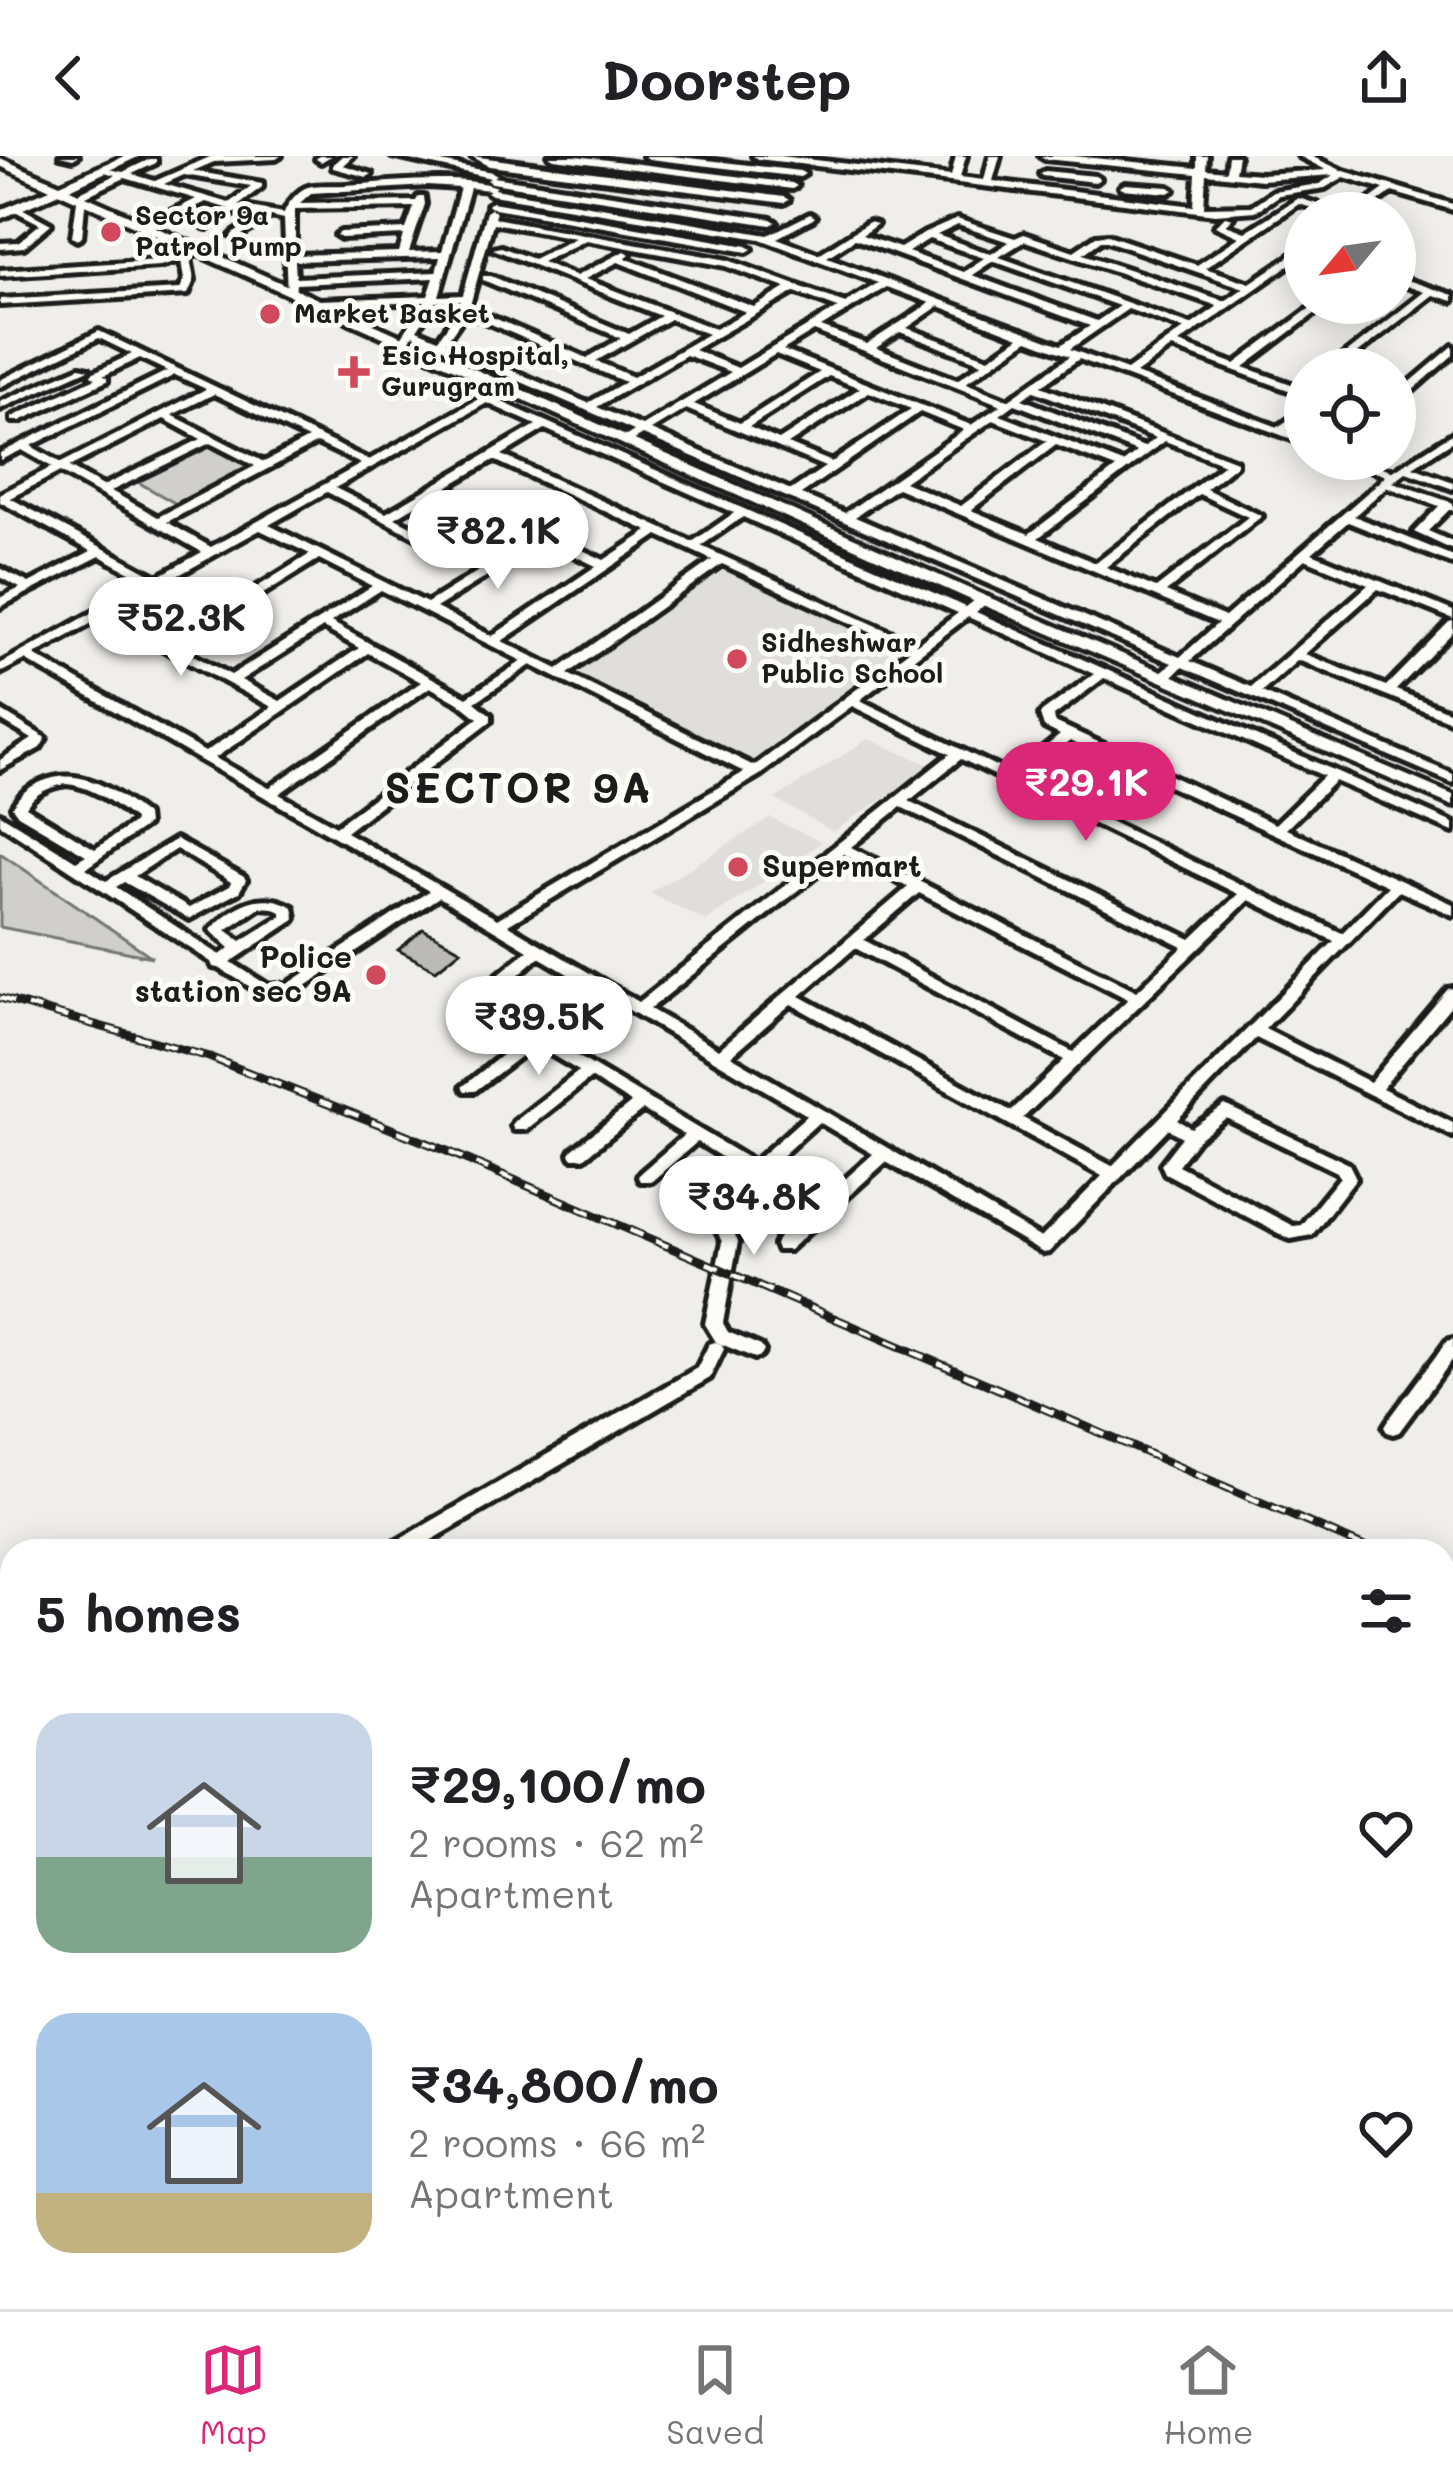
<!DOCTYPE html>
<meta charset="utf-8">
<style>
body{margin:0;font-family:Mali,sans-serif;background:#f2f2f2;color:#202124;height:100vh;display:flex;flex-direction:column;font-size:45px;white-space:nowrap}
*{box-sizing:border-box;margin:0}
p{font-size:39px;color:#757577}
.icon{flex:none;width:66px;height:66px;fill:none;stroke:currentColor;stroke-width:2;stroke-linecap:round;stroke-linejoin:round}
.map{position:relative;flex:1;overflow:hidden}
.drawer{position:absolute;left:0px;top:1383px;width:1455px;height:771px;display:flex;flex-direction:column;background:#fff;border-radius:36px 36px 0 0;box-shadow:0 6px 30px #0003}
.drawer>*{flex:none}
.needle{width:78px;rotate:241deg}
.tools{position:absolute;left:1284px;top:36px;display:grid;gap:24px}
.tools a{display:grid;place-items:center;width:132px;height:132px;border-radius:50%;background:#fff;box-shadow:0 6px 30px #0003;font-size:60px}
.price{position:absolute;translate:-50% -102px;padding:0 27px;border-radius:42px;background:#fff;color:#222;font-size:39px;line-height:78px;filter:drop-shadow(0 3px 6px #0008)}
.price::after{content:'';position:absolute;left:50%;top:72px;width:36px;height:27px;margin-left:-18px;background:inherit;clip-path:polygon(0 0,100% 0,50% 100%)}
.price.selected{background:#db2777;color:#fff}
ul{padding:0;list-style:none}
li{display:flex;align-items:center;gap:36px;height:300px;padding:0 36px}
li span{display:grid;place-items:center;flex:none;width:336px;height:240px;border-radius:36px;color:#555}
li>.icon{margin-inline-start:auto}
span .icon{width:144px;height:144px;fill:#fffc;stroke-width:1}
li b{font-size:51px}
h2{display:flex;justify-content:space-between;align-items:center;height:144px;padding:0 36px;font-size:51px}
header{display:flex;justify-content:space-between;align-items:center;height:156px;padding:0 36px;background:#fff;font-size:54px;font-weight:700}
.tab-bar{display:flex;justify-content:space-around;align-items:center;height:168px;border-top:3px solid #e0e0e0;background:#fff;font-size:33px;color:#757577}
.tab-bar a{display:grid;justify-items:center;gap:6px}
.tab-bar .selected{color:#db2777}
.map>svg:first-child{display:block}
</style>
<header><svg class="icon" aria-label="back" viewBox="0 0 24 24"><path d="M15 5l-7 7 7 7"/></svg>Doorstep<svg class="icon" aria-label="share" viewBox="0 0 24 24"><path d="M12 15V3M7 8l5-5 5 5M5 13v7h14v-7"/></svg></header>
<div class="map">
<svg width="1453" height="2153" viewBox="0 0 1453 2153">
<rect width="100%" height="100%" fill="#f0eeea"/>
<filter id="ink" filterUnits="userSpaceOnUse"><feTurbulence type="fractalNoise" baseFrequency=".00833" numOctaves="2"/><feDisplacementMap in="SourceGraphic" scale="24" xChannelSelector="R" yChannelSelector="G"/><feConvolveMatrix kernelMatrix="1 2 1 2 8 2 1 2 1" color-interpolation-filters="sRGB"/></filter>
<g filter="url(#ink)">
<g fill="#e0deda">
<polygon points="722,411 902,490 754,606 570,516"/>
<polygon points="868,583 933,610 833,676 775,643"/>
<polygon points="770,662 822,686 706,765 650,737"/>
</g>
<g fill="#d0cfcc" stroke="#767674" stroke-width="3">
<polygon points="210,288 252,312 180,350 136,325"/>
<polygon points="466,356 523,383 489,406 432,378"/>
<polygon points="0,697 152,801 0,771"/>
</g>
<polygon fill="#bbbab6" stroke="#1c1c1c" stroke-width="3" points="423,773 461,794 436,814 398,794"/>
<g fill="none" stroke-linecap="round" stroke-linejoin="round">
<g stroke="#1c1c1c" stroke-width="10">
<g id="minor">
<polygon points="60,0 78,0 73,3"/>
<path d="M212,0H281L276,3L214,6L193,15L262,27V31L238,49L284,57C287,48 298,34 308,31C319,28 335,30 346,29C387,27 461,18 497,31L494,33L768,79L810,58L815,61L813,63L777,82L819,98L869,66L877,68L862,79L900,92L925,77L957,63L1015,82L1024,78L1074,95L1096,80L1108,79L1197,109L1239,81L1215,70L1225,60L1233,62L1226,69L1245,76L1298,42L1341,55L1343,57H1328L1299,48L1205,112L1250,127L1305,90V98L1179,187L1235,208L1317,147H1329L1244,211L1305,233V240L1172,192L1136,218L1278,271L1305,252V260L1288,275L1305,281V288L1079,203L1041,230L1236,305V309L1206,333L1262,360L1166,436L1225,461L1386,320L1346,303H1362L1393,315L1453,277V285L1413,311L1453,326V333L1406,316L1393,326L1453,347V354H1449L1428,375L1453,386V394L1414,376L1439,350L1387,331L1354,360L1453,400V408L1348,366L1312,397L1453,455V463L1378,433L1305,498L1386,530L1449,466L1453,465V476L1396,534L1453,557V566L1298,504L1262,536L1453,618V627L1182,511L1170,523H1160V517L1172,507L643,279L631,286H623V282L634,275L413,179L410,184H402L401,182L425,146L319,150L314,147L319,144L428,140L434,122L296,128L295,138H287L284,63L271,60L236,83L231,80L233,78L261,59L239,55L207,72L204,71V67L229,53L206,46L150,73H144V69L196,43L125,22L86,40L82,81L77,84L72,81L78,37L115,19L101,15V11L123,16L150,3H156V7L132,18L155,25ZM184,19L251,30L229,47L164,28ZM427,30L460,32L442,95L409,96L425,48L424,41H418L416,45L300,47L311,37ZM470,32L490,34L487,36L492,39L760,83L878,127L845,147L728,104L494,62L496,56L491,53L486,56L463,139L439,140ZM414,51L406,73L341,76L336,79L341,82L404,79L399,96L295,99V53ZM493,67L575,82L533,103L501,91L493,93L661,160L629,178L491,120H483V124L621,182L587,202L478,155H470V159L625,226L588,247L446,186L469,153ZM958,69L1009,86L991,98L937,79ZM855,83L1090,170L1061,189L827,101ZM929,83L984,102L963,116L908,96ZM586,84L726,110L786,132L754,151L625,102L630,98L625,95L576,120L542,106ZM1025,85L1218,150L1191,169L999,101ZM1101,85H1107L1244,132L1225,145L1083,98ZM440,101L436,116L296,122L295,105ZM993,105L1119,150L1097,165L972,119ZM618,106L746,156L715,173L585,123ZM887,131L930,147L867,188L821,171ZM795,136L838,152L738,212L694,194ZM461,145L459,153L438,183L417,174L435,146ZM939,150L1019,181L989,202L907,172ZM1128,153L1184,173L1127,214L1070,193ZM670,163L708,178L633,221L596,205ZM814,175L1001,249L971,269L783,194ZM900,176L982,207L957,224L876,192ZM1028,184L1070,200L1008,244L966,227ZM776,198L820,216L740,267L694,248ZM686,199L731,216L642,270L597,251ZM829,220L860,232L779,284L749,271ZM1034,235L1156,282L1144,291L1022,243ZM869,236L911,253L832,306L788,288ZM1015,248L1137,296L1123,307L1000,259ZM686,253L825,311L791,334L651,274ZM920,256L964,274L845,357L801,338ZM993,264L1047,285L961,350L904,326ZM1165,285L1224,308L1096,407L1038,382ZM1056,289L1116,312L1029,378L971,354ZM897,332L1218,467L1180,501L855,361ZM1199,338L1248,361L1156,432L1106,411ZM1305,403L1368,429L1251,531L1190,505Z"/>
<polygon points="319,0 331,0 321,6 316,3"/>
<polygon points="342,0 353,0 343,9 372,18 367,21 333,12 333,8"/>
<polygon points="392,0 411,0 492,16 497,19 494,21 771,63 776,66 771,69 492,27 487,24 491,22"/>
<polygon points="471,0 784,41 789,44 784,47 489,10"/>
<polygon points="549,0 576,0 792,27 797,30 792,33 554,3"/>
<polygon points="644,0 672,0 800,15 805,18 800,21 649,3"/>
<path d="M753,0H781L951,20L956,0H966L960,21L984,24L990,0H1000L993,25L1194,50L1196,18L1045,3L1040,0H1074L1197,12V0H1207L1206,13L1226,15L1228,0H1238L1235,16L1261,18L1326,14L1299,0H1311L1341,14L1453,48V54L1392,36L1362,57H1351L1384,33L1344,21L1325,32L1279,39L1256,55L1215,58L758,3ZM1206,18L1261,24L1334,19L1319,28L1273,35L1251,50L1204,51Z"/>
<polygon points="1045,15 1095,20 1100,23 1095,26 1042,20 1040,18"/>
<polygon points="1125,28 1169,31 1174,34 1169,37 1122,33 1120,31"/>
<polygon points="492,46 747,90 752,93 747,96 489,51 487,49"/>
<polygon points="16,49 51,68 24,91 0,93 0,87 18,86 40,68 13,54 13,50"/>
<polygon points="192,95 197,98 190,102 194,124 188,138 0,149 0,143 180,133 184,124 181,104 160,110 0,120 0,114 159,104"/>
<polygon points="1395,120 1453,139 1453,145 1433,139 1338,213 1326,213 1424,136 1395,126"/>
<path d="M99,175L369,304L482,241L496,238L495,243L966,451L979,441H987V447L976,456L1453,667V676L1335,625L1286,673L1453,748V759L1399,735L1265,873L1370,926L1448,833L1453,832V847L1382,932L1453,967V980L1256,882L1177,964L1191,972L1225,949L1349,1008L1356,1022L1312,1079L1291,1083L1285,1081L1165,1017L1161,1008L1182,981L1168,973L1049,1096L1043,1097L886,1006L789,1094H777L775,1089L777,1084L873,998L819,966L723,1053L738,1086L723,1167L728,1176L761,1190L764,1195L761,1200L755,1202L716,1186L705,1168L722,1086L706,1051L744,1015L697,986L652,1025H640L638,1021L640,1017L684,979L643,954L584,1002H572L570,998L572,994L631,947L591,922L526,974H514L512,970L514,966L579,915L535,889L475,935H465L462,931L523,882L472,848L478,835L528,794L439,741L297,836L267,841L219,812L213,811L211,806L0,668V658L76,705L86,699L18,659L12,651C20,638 27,632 41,626C81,609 116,635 146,659L147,669L86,712L106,725L176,683L244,721L246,724L239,736L189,763L124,726L116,731L220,799L230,792L210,774C234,749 260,733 293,751L295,762L293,765L231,806L269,830L288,828L429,735L25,504L0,517V508L148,426L100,400L0,451V442L20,432L0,421V412L29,427L91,395L0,346V338L52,311L22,294L0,304V297L167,215L140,202L103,220L107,221V225L20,265H12V261L96,222L91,219L92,217L132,198L99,182L0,231V224ZM175,219L206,233L61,307L31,290ZM214,238L308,283L264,306L172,259ZM487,247L536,269L386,357L335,332ZM164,263L201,283L103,330L69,311ZM545,273L734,357L692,386L502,299ZM210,287L255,310L158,361L111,335ZM317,287L361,308L211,391L167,366ZM494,304L648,375L604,404L447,331ZM60,316L202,396L157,421L10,342ZM327,336L480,414L427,447L269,369ZM439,336L534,380L488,409L395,362ZM743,361L958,457L917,488L701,390ZM260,374L310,398L169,486L112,456ZM658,379L712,404L558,513L502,485ZM543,385L596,410L492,480L436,452ZM319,403L372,430L231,519L178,491ZM722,408L909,494L754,610L568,518ZM381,434L522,505L467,541L331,466ZM103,461L272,551L205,596L34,499ZM968,461L1094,518L1042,556L1040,559L1044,571L1060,579L1012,618L860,544ZM323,472L359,492L280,545L241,524ZM368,497L421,526L269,632L215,602ZM531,509L744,616L497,763L346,676L491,565V559L475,546ZM1104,522L1324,620L1275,668L1055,566L1054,560ZM430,531L462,549L478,562L336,670L279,638ZM852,550L950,598L639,846L508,769L760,619ZM1070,585L1388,730L1342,777L1022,623ZM961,603L1238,738L1191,783L909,645ZM67,628C94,631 113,647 134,663L133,667L95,693L26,651C35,637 51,630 67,628ZM901,651L1183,791L1137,835L851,691ZM176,693L231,726L229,730L189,752L135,720ZM843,698L908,731L719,893L650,853ZM919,737L1128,843L1073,896L864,784ZM1249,744L1334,785L1112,1010L1023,962ZM260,751L273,752L281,756V760L241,785L226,774ZM855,792L1064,904L1011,955L800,840ZM539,801L807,959L754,1006L487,846ZM791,848L1102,1020L1041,1082L731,900ZM1226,962L1337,1016L1340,1021L1301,1069L1293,1070L1178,1009L1198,983Z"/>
<polygon points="1453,190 1453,199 1403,243 1395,243 1395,239"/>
<polygon points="80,211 89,213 0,253 0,246"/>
<polygon points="0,554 46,582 40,592 0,614 0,604 32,583 0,564"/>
<polygon points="1453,1183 1453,1203 1399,1276 1393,1278 1387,1276 1384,1271 1387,1266 1447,1185"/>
<polygon points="715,1186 721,1188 724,1193 710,1222 413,1395 388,1395 390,1389 697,1212 709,1188"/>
<polygon points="12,1694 12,1719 0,1727 0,1702"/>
</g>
</g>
<g stroke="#1c1c1c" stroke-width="9">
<polygon id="tertiary" points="124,0 140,0 70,33 981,438 1453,639 1453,650 971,444 60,37 0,63 0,54 50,33 0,10 0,2 60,28"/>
</g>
<use href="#minor" fill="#fdfcf7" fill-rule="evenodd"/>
<use href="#tertiary" fill="#fdfcf7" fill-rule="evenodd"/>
<g stroke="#1c1c1c" stroke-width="9">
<polyline id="rail-far1" points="0,842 209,901 440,992 1374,1395"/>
</g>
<g stroke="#1c1c1c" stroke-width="10">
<polyline id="rail" points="1443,1438 1453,1442"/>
</g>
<use href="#rail-far1" stroke="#fdfcf7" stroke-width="4.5" stroke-dasharray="14" stroke-linecap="butt"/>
<use href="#rail" stroke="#fdfcf7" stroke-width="6" stroke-dasharray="18" stroke-linecap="butt"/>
</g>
</g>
<g fill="#d1495b" stroke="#fdfcf7" stroke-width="4.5">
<circle cx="111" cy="76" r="12"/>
<circle cx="270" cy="158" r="12"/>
<path d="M348 198h12v12h12v12h-12v12h-12v-12h-12v-12h12z"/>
<circle cx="737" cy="503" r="12"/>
<circle cx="738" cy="711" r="12"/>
<circle cx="376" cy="819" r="12"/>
</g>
<g text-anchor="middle" stroke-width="10" stroke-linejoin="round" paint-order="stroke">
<g font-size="27" font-weight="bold" fill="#1c1c1c" stroke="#fdfcf7" text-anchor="start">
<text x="135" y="69">Sector 9a<tspan x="135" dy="31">Patrol Pump</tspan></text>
<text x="294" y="167">Market Basket</text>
<text x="381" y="209">Esic Hospital,<tspan x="381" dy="31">Gurugram</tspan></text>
<text x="761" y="496">Sidheshwar<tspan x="761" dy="31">Public School</tspan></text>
</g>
<g font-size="30" font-weight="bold" fill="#1c1c1c" stroke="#fdfcf7" text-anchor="start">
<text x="762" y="721">Supermart</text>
<text x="352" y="812" text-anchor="end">Police<tspan x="352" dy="34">station sec 9A</tspan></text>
</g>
<g font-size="42" font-weight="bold" letter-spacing="3" fill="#1c1c1c" stroke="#fdfcf7">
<text x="519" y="647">SECTOR 9A</text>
</g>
</g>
</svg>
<div class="tools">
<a><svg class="needle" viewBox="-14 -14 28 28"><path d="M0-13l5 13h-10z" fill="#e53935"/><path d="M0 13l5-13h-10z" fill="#757577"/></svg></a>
<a><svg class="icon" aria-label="locate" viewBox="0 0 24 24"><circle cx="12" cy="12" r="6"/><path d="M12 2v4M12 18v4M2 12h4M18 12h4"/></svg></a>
</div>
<b class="price" style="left:498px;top:436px">₹82.1K</b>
<b class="price" style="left:181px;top:523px">₹52.3K</b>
<b class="price selected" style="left:1086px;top:688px">₹29.1K</b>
<b class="price" style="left:539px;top:922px">₹39.5K</b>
<b class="price" style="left:754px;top:1102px">₹34.8K</b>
<section class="drawer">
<h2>5 homes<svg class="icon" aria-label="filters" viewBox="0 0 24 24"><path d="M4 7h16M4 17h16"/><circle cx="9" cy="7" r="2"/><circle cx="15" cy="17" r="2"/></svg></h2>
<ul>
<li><span style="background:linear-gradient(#c9d6e8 60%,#7fa58c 0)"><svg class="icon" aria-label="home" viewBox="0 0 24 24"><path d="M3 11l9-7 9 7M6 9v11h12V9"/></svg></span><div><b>₹29,100/mo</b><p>2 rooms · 62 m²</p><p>Apartment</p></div><svg class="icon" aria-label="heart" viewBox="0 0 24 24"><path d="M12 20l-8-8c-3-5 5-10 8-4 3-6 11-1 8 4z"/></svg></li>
<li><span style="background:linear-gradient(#a9c7e8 75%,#c2b280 0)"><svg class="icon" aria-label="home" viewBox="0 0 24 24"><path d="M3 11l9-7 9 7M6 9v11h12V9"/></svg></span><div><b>₹34,800/mo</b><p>2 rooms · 66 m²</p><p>Apartment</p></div><svg class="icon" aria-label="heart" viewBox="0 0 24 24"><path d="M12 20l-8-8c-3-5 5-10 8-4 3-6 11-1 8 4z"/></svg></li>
</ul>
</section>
</div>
<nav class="tab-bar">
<a class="selected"><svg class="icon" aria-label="map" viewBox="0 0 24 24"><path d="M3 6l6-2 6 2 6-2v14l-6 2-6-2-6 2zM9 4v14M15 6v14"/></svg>Map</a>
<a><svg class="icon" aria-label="saved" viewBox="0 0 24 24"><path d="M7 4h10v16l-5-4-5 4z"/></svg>Saved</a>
<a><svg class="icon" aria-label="home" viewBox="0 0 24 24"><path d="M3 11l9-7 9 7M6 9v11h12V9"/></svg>Home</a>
</nav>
